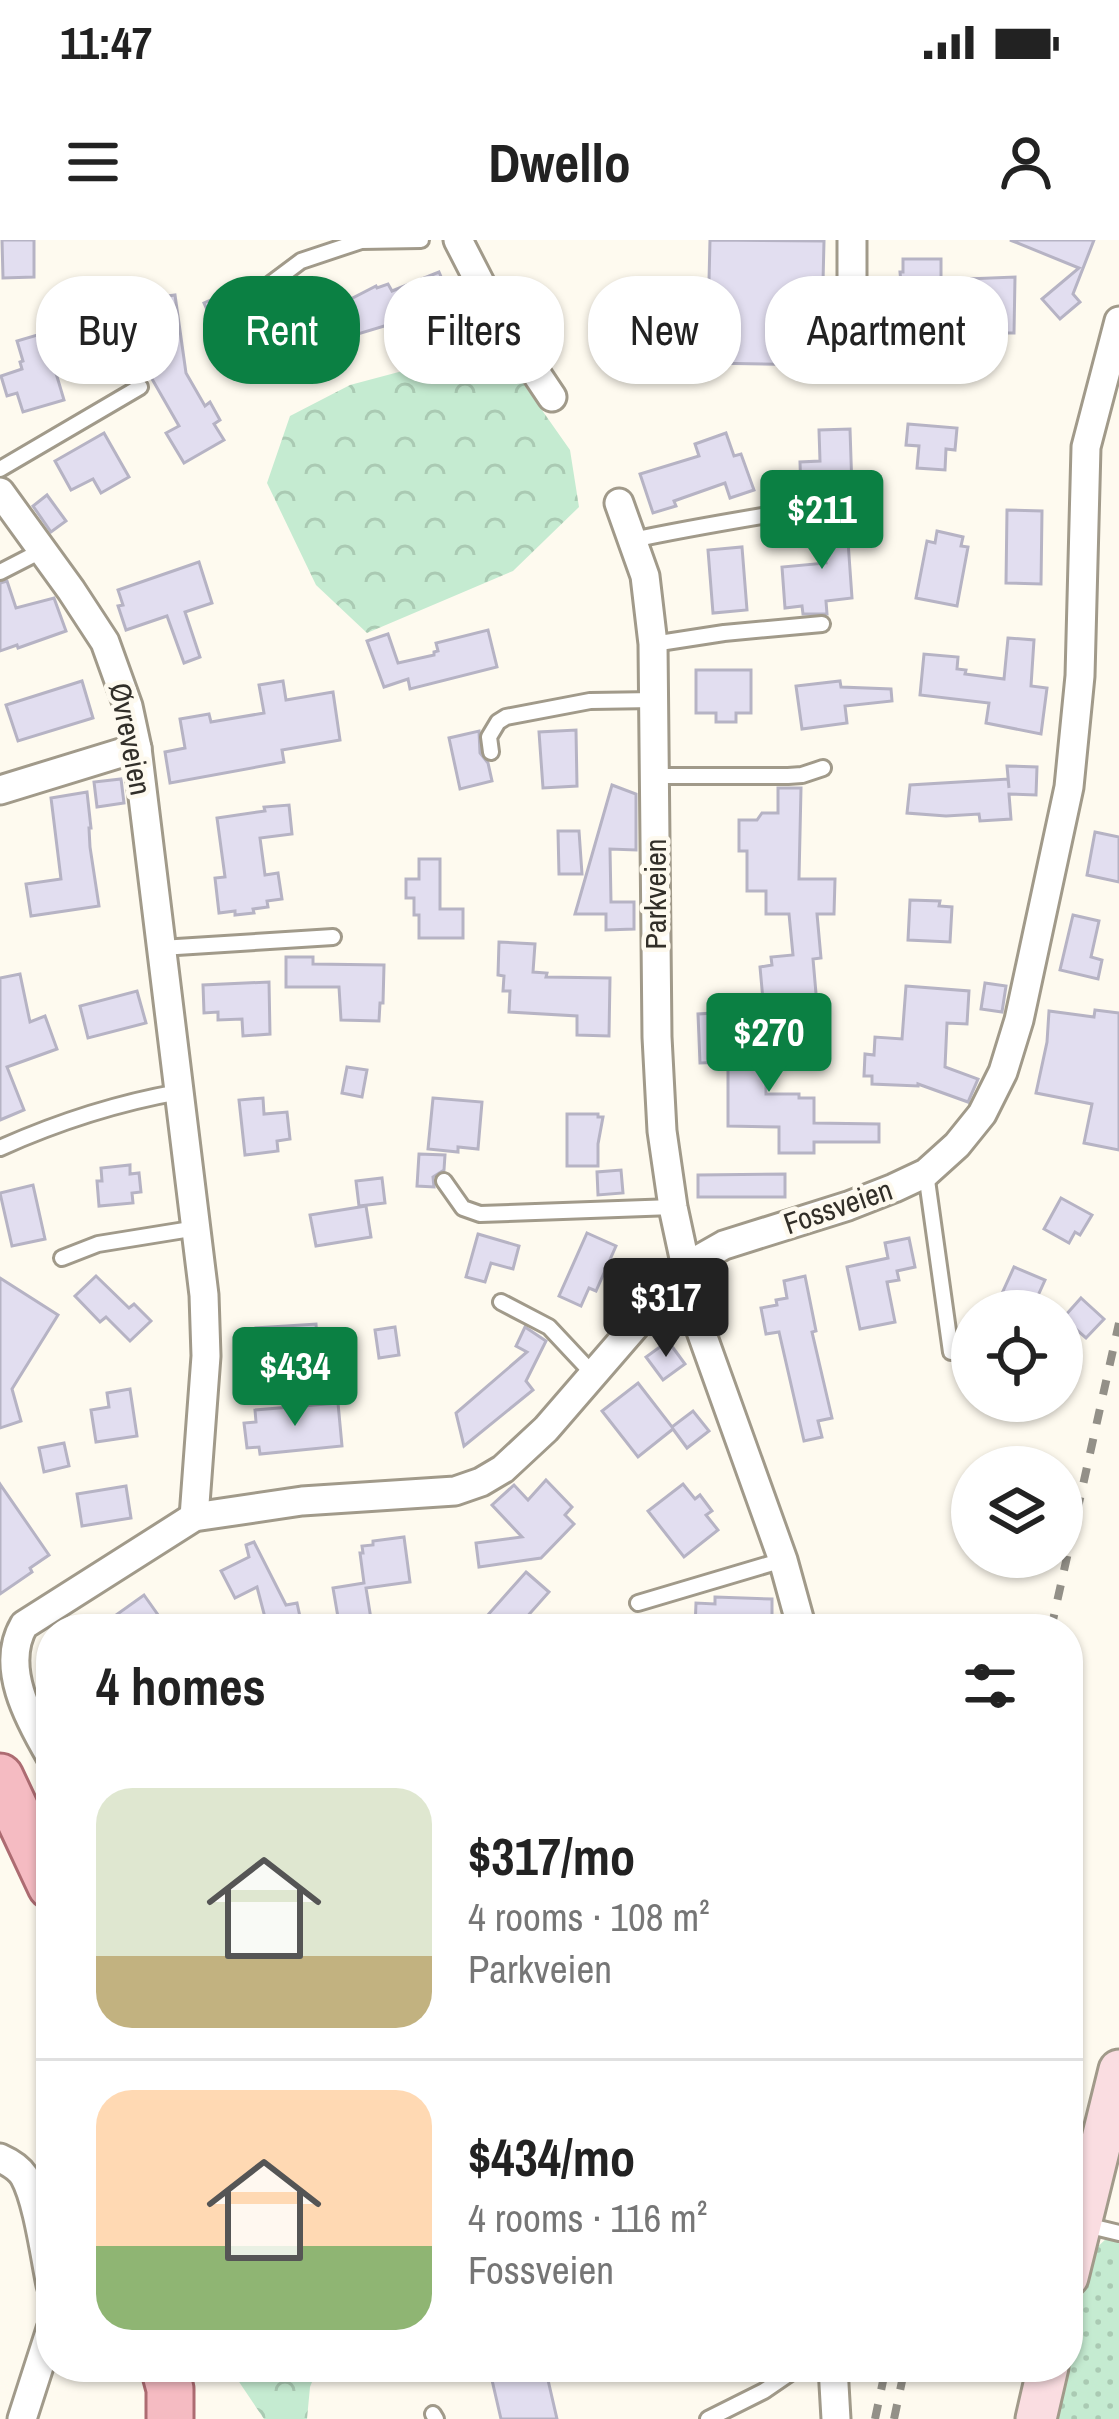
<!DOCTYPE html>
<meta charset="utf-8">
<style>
body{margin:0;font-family:"Archivo Narrow",sans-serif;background:#f6f6f6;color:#222;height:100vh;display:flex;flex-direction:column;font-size:45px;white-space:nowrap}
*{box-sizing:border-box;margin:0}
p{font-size:39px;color:#767676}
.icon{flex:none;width:66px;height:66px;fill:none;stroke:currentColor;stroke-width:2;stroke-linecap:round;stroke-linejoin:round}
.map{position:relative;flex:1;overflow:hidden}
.sheet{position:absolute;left:36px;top:1374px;width:1047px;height:768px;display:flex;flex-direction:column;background:#fff;border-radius:48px;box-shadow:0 3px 9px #0004}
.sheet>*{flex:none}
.hud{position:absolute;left:36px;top:36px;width:1047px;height:108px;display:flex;gap:24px}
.fabs{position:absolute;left:951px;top:1050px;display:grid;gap:24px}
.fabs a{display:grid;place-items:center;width:132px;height:132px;border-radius:50%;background:#fff;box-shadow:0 3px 9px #0004;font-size:60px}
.price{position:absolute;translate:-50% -102px;padding:0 27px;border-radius:12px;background:#0b8043;color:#fff;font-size:39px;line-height:78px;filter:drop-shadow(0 3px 6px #0008)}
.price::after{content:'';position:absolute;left:50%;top:72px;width:36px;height:27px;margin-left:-18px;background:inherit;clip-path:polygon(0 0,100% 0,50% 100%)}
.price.current{background:#222;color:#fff}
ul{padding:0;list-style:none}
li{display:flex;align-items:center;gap:36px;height:300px;padding:0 60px}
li+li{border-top:3px solid #e0e0e0}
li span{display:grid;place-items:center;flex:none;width:336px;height:240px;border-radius:36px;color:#555}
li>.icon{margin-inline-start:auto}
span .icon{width:144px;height:144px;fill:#fffc;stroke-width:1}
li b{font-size:51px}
h2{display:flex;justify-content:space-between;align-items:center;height:144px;padding:0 60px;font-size:51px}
.pill{padding:0 42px;border-radius:48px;background:#fff;box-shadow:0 3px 9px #0004;font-size:42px;line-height:108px}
.pill.current{background:#0b8043;color:#fff}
.status{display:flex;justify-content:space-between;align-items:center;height:84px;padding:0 60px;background:#fff;direction:ltr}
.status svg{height:33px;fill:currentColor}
header{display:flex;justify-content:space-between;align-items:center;height:156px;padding:0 60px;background:#fff;font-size:54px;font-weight:700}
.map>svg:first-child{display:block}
</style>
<div class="status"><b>11:47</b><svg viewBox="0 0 49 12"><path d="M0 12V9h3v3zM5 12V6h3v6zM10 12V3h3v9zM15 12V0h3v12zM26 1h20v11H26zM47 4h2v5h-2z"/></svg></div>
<header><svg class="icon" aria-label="menu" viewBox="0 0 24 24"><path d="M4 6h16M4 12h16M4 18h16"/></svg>Dwello<svg class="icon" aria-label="person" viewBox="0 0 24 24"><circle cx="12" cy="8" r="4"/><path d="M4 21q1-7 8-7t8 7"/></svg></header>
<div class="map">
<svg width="1119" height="2179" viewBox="0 0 1119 2179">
<defs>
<pattern id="grass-dots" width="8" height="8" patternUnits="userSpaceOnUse" patternTransform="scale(3)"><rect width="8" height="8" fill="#c5ebd1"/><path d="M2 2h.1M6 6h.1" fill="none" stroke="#aacab3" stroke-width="1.8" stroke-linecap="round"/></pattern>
<pattern id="forest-crowns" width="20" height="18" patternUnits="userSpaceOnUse" patternTransform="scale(3)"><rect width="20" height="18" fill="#c5ebd1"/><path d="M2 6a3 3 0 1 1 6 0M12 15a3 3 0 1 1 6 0" fill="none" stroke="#aacab3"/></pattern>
</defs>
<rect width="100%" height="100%" fill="#fefaef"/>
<polygon fill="url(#grass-dots)" points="1107,1998 1119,1998 1119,2179 1055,2179 1093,2011"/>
<g fill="url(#forest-crowns)">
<polygon points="490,96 570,210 579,267 513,331 367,393 316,345 267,243 290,176 350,145 425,125 451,97"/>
<polygon points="229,2127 318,2127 310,2147 307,2179 264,2179"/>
</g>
<g fill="#e2def0" stroke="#b6b3c4" stroke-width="3">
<polygon points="2,0 34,0 34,37 3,38"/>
<polygon points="710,0 824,1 821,125 707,123"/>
<polygon points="1010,0 1094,0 1073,54 1080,62 1060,79 1042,59 1079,28"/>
<polygon points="903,19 941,19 941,40 1015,37 1014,93 991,93 991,121 970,121 970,75 967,75 967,67 903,67 900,32 903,32"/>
<polygon points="439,32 449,55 390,81 391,84 358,94 345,62 376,46 377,48 388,44 392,51"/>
<polygon points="231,51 247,89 228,97 224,89 217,92 204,63"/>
<polygon points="175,55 186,133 205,166 210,162 220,180 214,184 224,200 184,223 166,193 179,186 148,132 152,129 148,96 106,102 101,65"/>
<polygon points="301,58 314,91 267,110 254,77"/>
<polygon points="44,93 64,160 23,172 17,153 7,156 1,136 22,129 20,122 23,121 17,101"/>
<polygon points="895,109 921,111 919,139 889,136 889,112 895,112"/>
<polygon points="908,184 957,188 955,210 946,209 945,230 917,228 919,206 906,205"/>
<polygon points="850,189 852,249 820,255 801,255 800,222 820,221 819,190"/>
<polygon points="104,193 129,237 101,253 93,239 71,250 55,221"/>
<polygon points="726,193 734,216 741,214 754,250 730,258 725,243 674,261 676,266 653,273 640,234 699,216 695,204"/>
<polygon points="47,255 66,281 51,292 33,266"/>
<polygon points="1007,270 1042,271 1041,344 1006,343"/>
<polygon points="846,273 852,358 826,361 827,374 803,374 802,366 785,368 782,327 826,323 822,277"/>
<polygon points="937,291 963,297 961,306 968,307 957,366 916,358 927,301 935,303"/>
<polygon points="742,307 747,370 713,373 708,310"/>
<polygon points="199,322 212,363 185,372 200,417 184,423 167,376 126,390 118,366 123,365 118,350"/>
<polygon points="7,341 16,368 54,358 66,391 18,408 17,405 0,411 0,343"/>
<polygon points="488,390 497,427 410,449 408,439 384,447 367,401 388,394 398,423 434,415 434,412 438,411 436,403"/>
<polygon points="1008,398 1034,400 1031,446 1047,448 1041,494 986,483 989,463 920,455 924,414 958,417 957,429 966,430 965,434 1004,439"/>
<polygon points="696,430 751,430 751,473 736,473 736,482 716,482 716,473 696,473"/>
<polygon points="82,441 93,478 18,501 6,465"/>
<polygon points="283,441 286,460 333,452 340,500 282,510 284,522 170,543 165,512 185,508 180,479 209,474 211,482 264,473 259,445"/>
<polygon points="840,441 841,447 891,449 892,461 845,466 847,483 802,489 796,446"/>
<polygon points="576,490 577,546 543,548 539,492"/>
<polygon points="479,491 480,513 488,523 492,541 460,549 449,498"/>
<polygon points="1007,526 1037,527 1036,555 1009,554 1011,579 980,581 979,574 946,576 907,573 910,545 1008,539 1009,548"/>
<polygon points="121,539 124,563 97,567 94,542"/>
<polygon points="612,545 636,554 636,610 610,609 611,662 634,662 634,689 606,690 606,674 575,674"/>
<polygon points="778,548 801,548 799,639 835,639 834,674 817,674 821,718 813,719 817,765 764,771 760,727 772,725 771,717 793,715 789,674 766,674 766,651 747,651 747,611 739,611 739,580 757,580 762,573 778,573"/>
<polygon points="87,552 91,588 89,588 90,607 99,666 31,676 26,644 61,639 51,558"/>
<polygon points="289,565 292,594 260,598 265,635 278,633 282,659 267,661 268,667 253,669 254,673 235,675 235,671 219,673 215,638 225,637 217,578 265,571 264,567"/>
<polygon points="558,591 579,591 582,634 559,634"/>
<polygon points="1095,592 1119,597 1119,642 1087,635"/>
<polygon points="419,619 440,619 440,669 463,669 463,698 419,698 419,675 414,675 414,658 406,658 406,639 419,639"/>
<polygon points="910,660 940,661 939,666 952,667 950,702 908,700"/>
<polygon points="1073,675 1099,681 1091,717 1102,720 1098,739 1060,730"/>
<polygon points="499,702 535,704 533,732 547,733 546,737 610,738 609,796 577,795 577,776 509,772 510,751 503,751 504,736 498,735"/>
<polygon points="286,717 313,717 313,724 384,725 383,763 380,763 379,781 341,780 339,747 286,747"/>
<polygon points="20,734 30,782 45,776 57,809 7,827 24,870 0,880 0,738"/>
<polygon points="269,742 270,794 243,796 242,779 218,780 218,772 204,773 203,745"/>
<polygon points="985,743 1006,746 1002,772 981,769"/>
<polygon points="906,746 969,751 967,784 947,783 945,827 978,839 968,862 918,844 918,846 872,844 872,836 864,836 865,814 874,815 875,797 902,799"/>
<polygon points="137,751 146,783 88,798 80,766"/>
<polygon points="1095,770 1119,773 1119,910 1084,903 1092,864 1036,853 1047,802 1049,771 1094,777"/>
<polygon points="733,772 734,813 766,813 766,854 799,854 799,858 814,858 814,883 879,884 879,902 814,902 814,913 779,913 779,887 728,886 728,822 700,823 698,774"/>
<polygon points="347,827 367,830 362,857 342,853"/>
<polygon points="263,858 264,874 287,872 290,899 277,901 278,911 245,915 239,860"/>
<polygon points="433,858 482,862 478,909 458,907 458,912 428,909"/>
<polygon points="567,874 598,874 598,877 603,877 598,904 598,926 567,926"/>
<polygon points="419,914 445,915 444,930 433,937 434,947 417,946"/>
<polygon points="130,925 130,934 139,933 141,952 132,953 133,963 99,966 97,941 102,941 101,928"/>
<polygon points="621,930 623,953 598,955 597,932"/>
<polygon points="785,934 785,957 698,957 698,935"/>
<polygon points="382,938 385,963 359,966 356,941"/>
<polygon points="33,945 45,999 12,1006 0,953"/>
<polygon points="1061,958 1092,975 1080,995 1075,992 1069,1003 1044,989"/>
<polygon points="366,966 371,997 316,1006 310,975"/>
<polygon points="587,993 616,1006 596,1051 589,1048 581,1066 559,1056"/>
<polygon points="478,994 519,1006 513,1029 491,1023 485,1042 466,1037"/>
<polygon points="909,998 915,1027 897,1031 899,1040 887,1042 895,1082 860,1089 847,1027 888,1018 885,1003"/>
<polygon points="1014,1027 1045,1040 1031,1071 994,1071"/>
<polygon points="96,1036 129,1068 134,1064 151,1081 130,1101 106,1077 100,1082 75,1056"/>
<polygon points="805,1036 816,1091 812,1092 832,1178 818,1181 822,1197 804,1201 779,1092 766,1094 761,1068 777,1065 776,1060 787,1058 784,1041"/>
<polygon points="0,1038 58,1075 12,1149 21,1181 0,1188"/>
<polygon points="1081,1058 1104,1079 1086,1098 1063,1078"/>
<polygon points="316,1084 319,1127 277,1131 275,1108 258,1109 256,1088"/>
<polygon points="395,1087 399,1115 379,1118 375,1090"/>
<polygon points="525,1087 546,1101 526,1141 533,1150 464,1206 456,1173 527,1112 516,1106"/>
<polygon points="668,1101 685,1124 663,1140 646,1117"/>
<polygon points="638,1143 672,1187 693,1171 709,1191 687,1208 673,1189 638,1217 602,1171"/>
<polygon points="130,1149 137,1196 96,1202 91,1170 109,1167 107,1153"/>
<polygon points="338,1163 342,1206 260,1214 259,1207 247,1208 244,1183 256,1182 255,1170"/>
<polygon points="64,1203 69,1226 44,1232 39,1208"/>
<polygon points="546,1240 572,1267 565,1275 574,1284 541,1318 479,1327 476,1303 522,1297 492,1265 514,1245 528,1260"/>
<polygon points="0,1244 49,1315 30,1328 32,1332 0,1354"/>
<polygon points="683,1244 695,1259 700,1255 712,1271 706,1275 718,1290 684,1317 648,1271"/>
<polygon points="126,1246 131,1278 82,1286 77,1254"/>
<polygon points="404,1297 410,1342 366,1348 371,1379 359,1381 360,1389 340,1389 333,1348 364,1343 360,1313 363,1313 362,1306 373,1305 373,1301"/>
<polygon points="254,1302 286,1365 297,1363 302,1386 268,1389 257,1347 235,1358 221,1331 249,1317 246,1305"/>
<polygon points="526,1332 549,1352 516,1389 500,1389 486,1377"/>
<polygon points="144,1355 168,1389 126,1389 116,1375"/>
<polygon points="715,1357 772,1359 772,1384 753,1383 753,1389 695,1389 696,1363 715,1364"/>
<polygon points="489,2127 545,2127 557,2179 501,2179"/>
</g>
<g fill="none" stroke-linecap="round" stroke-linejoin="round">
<g stroke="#a19a8a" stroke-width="20">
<g id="service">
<polyline points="249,60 301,21 361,1 421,0"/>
<polyline points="0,229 140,147"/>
<path d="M633,300C706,284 780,274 853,260"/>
<polyline points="0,332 41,311"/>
<polyline points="653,404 724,393 822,384"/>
<polyline points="491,512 489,497 498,482 506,477 590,461 655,460"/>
<polyline points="655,536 788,536 802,535 823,528"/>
<polyline points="161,708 333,697"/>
<path d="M0,908C58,882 117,863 179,852"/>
<polyline points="926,933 951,1112"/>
<polyline points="444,941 463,968 480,974 673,967"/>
<polyline points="62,1018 98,1004 197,988"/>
<polyline points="501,1062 549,1087 593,1134"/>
<polyline points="638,1363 783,1320"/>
<polyline points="1086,1985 1119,1993"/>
<polyline points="433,2174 436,2179"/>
<polyline points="708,2179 764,2151 799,2127"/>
</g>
</g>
<g stroke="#a19a8a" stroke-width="33">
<g id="minor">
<polyline points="458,0 495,72 552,157"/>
<polyline points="852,127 852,0"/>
<polyline points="0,252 71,350 105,402 128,466 137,508 204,1055 206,1116 194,1277"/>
<polyline points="619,263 645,336 653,404 657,797 662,891 673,967 698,1083 783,1320 802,1389"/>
<polyline points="0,550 137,508"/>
<path d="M51,1517C28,1478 0,1426 24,1385L194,1277L302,1261L455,1251L481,1242L503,1229L546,1189L687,1026L724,1005L848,966L894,948L926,933L957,905L982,874L1003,832L1019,780L1069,547L1080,436L1086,207L1119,81"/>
<path d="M0,1918C9,1922 19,1928 24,1936C38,1961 45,2017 51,2045"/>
<polyline points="833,2127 836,2179"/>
<polyline points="22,2179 51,2089"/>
</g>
</g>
<g stroke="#a19a8a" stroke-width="45">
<g id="secondary">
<polyline points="1068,2037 1119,1830"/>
<polyline points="1036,2179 1048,2127"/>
</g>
</g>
<g stroke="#ad6c72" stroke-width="51">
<g id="primary">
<polyline points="0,1537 51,1646"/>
<polyline points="164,2127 170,2149 170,2179"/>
</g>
</g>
<use href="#service" stroke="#fff" stroke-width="14"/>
<use href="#minor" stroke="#fff" stroke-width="27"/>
<use href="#secondary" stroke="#fadde1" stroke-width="39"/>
<use href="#primary" stroke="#f5bbc2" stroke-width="45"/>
<g stroke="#939088" stroke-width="8" stroke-dasharray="15 15" stroke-linecap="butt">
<polyline points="1051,1389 1119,1083"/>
<polyline points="875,2179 886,2127"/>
<polyline points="894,2179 905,2127"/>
</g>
</g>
<g text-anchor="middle" stroke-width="9" stroke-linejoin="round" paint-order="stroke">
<g font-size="30" fill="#322f29" stroke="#fefaef">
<text transform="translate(130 499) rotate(79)" y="10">Øvreveien</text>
<text transform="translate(656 654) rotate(-90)" y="10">Parkveien</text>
<text transform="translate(838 967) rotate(-19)" y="10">Fossveien</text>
</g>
</g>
</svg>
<div class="fabs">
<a><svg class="icon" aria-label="locate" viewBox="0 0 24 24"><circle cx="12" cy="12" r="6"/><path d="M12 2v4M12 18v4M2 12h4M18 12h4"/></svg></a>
<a><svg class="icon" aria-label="layers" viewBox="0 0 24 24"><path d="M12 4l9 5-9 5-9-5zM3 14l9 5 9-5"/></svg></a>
</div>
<b class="price" style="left:822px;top:332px">$211</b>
<b class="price" style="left:769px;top:855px">$270</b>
<b class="price current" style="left:666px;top:1120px">$317</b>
<b class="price" style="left:295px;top:1189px">$434</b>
<div class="hud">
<a class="pill">Buy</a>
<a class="pill current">Rent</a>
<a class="pill">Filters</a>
<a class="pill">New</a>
<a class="pill">Apartment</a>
</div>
<section class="sheet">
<h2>4 homes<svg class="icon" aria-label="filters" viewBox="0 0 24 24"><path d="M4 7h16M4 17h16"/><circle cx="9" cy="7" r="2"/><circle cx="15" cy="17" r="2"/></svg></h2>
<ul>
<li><span style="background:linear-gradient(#dfe7d0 70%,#c2b280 0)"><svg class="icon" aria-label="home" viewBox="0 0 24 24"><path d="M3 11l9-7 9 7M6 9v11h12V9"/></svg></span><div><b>$317/mo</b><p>4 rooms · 108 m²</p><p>Parkveien</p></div></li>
<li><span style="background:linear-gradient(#ffd9b3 65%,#8fb573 0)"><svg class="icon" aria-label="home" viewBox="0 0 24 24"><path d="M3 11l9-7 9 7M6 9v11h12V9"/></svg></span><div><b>$434/mo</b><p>4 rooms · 116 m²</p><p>Fossveien</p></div></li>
</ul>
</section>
</div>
